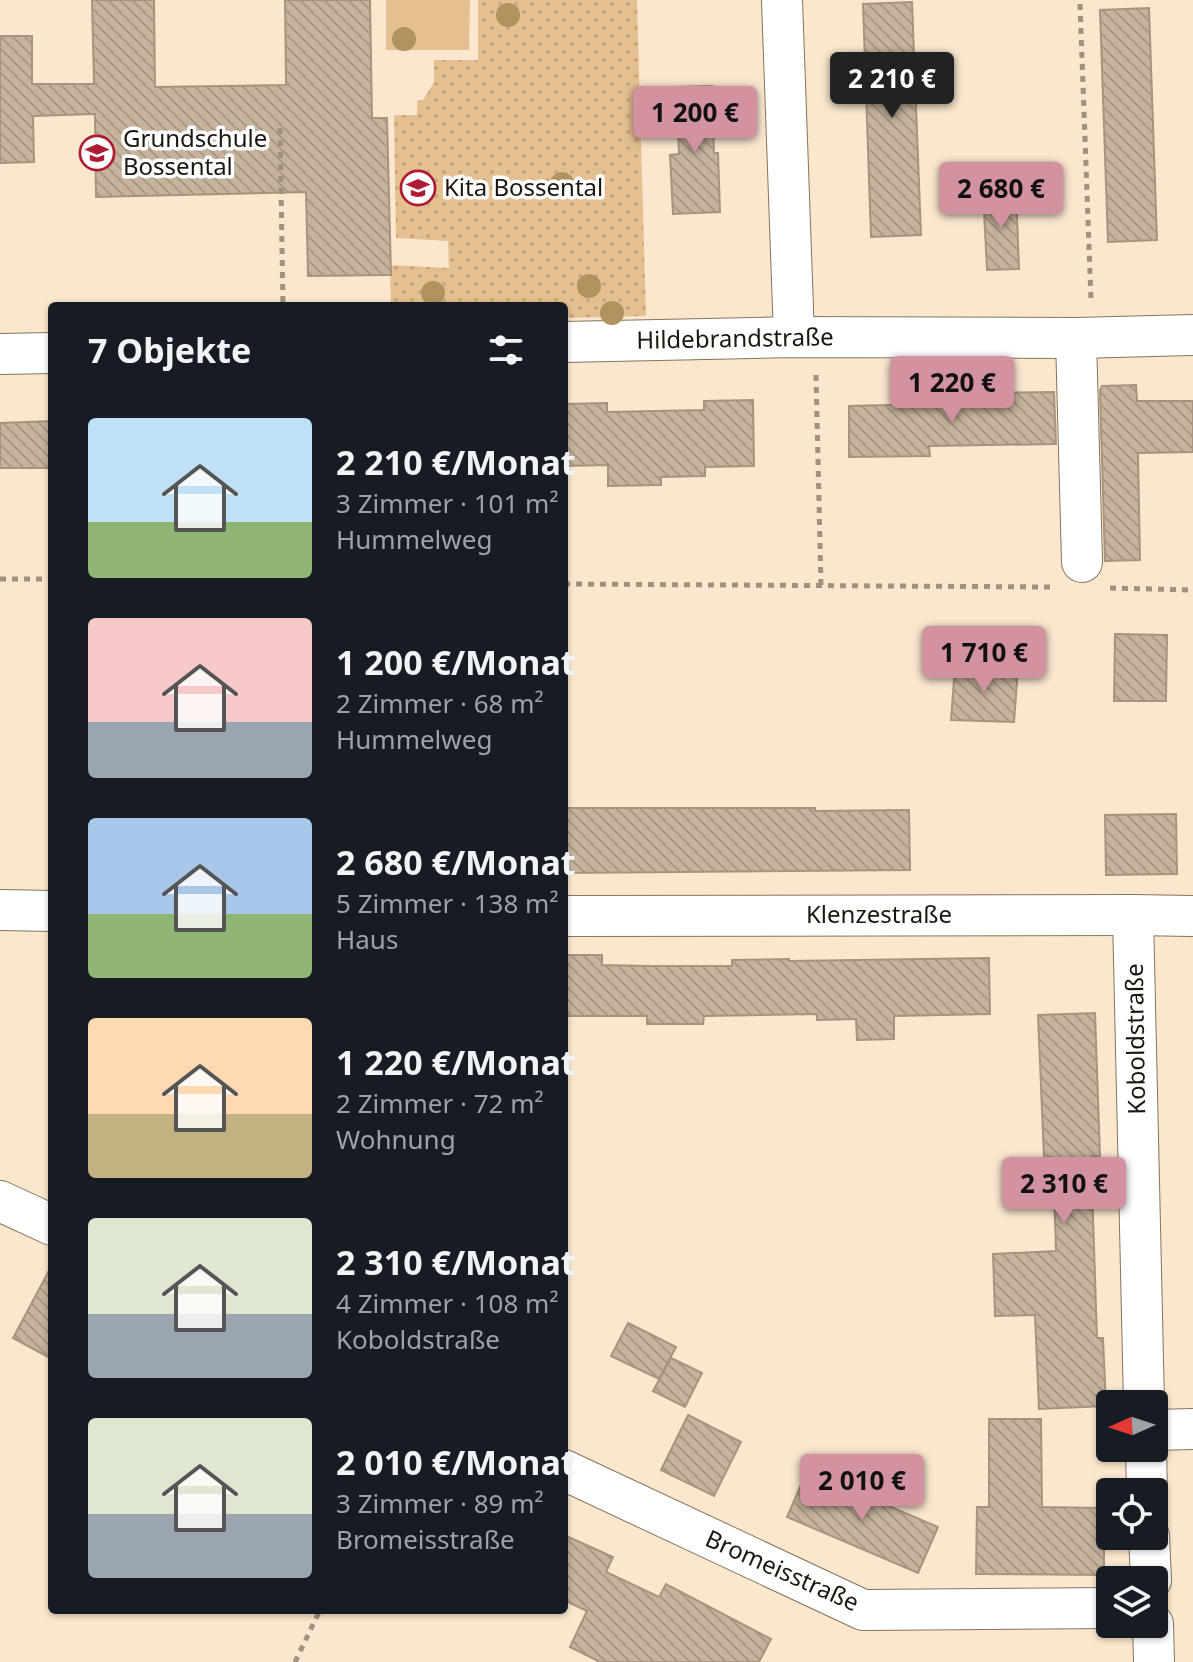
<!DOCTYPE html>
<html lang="de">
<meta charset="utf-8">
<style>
body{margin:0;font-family:"Noto Sans",sans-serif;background:#20242c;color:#f1f3f6;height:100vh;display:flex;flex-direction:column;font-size:30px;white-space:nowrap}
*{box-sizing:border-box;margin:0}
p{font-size:26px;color:#9ea1a6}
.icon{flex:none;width:44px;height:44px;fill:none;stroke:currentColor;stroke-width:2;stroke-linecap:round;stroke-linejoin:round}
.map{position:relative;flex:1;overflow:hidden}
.panel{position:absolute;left:48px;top:302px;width:520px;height:1312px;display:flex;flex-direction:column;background:#171b24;border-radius:8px;box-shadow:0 2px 6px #0004}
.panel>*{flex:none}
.needle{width:52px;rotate:267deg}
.tools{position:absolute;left:1096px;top:1390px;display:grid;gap:16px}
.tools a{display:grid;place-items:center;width:72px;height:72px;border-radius:8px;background:#171b24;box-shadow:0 2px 6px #0004;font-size:40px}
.price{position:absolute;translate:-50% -68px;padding:0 18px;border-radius:8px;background:#d3929f;color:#111;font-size:26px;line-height:52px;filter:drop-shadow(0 2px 4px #0008)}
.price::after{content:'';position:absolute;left:50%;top:48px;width:24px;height:18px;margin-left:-12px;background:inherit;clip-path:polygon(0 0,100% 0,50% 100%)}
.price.active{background:#222;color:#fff}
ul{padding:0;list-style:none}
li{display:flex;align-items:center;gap:24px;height:200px;padding:0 40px}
li span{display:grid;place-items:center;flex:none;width:224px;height:160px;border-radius:8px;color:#555}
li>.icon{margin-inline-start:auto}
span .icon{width:96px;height:96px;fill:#fffc;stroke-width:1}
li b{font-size:34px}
h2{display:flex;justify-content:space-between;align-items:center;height:96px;padding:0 40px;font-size:34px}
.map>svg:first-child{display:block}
</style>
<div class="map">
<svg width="1193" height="1662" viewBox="0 0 1193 1662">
<defs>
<pattern id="park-dots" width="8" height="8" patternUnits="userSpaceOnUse" patternTransform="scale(2)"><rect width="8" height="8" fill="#e4bf8f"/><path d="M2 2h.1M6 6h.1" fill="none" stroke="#c3a37a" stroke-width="1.8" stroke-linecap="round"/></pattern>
<pattern id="building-back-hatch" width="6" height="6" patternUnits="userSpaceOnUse" patternTransform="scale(2)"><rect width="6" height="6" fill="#c6b39c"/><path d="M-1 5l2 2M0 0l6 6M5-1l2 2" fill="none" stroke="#aa9985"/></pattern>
</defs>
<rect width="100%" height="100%" fill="#fae7ce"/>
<polygon fill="#e4bf8f" points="386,0 470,0 469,50 386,50"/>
<polygon fill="url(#park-dots)" points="478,0 637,0 646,316 564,318 564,306 391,306 390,265 449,268 448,241 396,238 394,115 417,115 417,101 423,100 434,82 434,60 478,60"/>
<g fill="url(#building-back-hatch)" stroke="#a7947e" stroke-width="2">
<polygon points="92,0 154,0 155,87 286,85 285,0 370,0 372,118 387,118 391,275 308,276 306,192 96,197 95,114 33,116 34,162 0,163 0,36 32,36 32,84 94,84"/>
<polygon points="912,2 921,235 871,237 863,4"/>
<polygon points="1149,8 1157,240 1108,242 1100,10"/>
<polygon points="712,86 714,153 718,153 720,212 673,214 670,155 679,154 676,87"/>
<polygon points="1016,189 1019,269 987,270 983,191"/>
<polygon points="1136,385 1137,401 1193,401 1193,452 1138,453 1140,560 1105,561 1100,391 1102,386"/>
<polygon points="1054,392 1056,444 929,446 930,456 849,457 849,406 928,404 928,394"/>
<polygon points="753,400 754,466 705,467 705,476 661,477 661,485 608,486 608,465 564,466 564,404 607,403 607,412 704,410 704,401"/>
<polygon points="52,421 52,468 0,468 0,423"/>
<polygon points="1115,634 1167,635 1166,701 1114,701"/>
<polygon points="955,666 1018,669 1014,722 951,720"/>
<polygon points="564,808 815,808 815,811 909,810 910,870 564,873"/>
<polygon points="1176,814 1177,874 1106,875 1105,815"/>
<polygon points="564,955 602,955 602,965 648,966 732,966 732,960 789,959 789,961 989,958 990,1014 894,1016 894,1039 857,1040 856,1019 817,1020 817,1014 704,1016 703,1024 647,1024 647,1016 564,1016"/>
<polygon points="1095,1013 1100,1156 1091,1156 1097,1338 1103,1338 1106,1406 1039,1409 1035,1315 995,1316 993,1254 1056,1251 1053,1157 1044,1158 1038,1015"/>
<polygon points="52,1265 52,1359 13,1338"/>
<polygon points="628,1323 676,1347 659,1379 611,1356"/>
<polygon points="671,1358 702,1373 685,1407 653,1391"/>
<polygon points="688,1415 741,1442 714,1496 661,1470"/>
<polygon points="989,1419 1041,1419 1042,1507 1104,1508 1104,1575 976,1574 977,1507 989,1507"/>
<polygon points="807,1471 938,1527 918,1573 787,1517"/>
<polygon points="564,1535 613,1557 606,1572 659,1597 666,1584 771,1639 759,1662 600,1662 570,1647 587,1611 564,1600"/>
</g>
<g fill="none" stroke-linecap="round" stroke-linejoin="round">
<g stroke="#85745e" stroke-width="42">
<g id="minor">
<polyline points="782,0 794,337"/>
<polyline points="1076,338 1082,562"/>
<polyline points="564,342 794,337 1076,338 1193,335"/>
<polyline points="0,354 52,353"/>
<polyline points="0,910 52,911"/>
<polyline points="1133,915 1144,1404"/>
<polyline points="564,916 1133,915 1193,916"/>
<polyline points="0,1201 52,1225"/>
<polyline points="1154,1430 1193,1429"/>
<polyline points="1146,1448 1147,1492"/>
<polyline points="564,1470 863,1610 1110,1608"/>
<polyline points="1149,1536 1151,1580"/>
<polyline points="1153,1624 1154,1662"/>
</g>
</g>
<g stroke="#a0927f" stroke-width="5" stroke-dasharray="6 6" stroke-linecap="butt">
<polyline points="1080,4 1091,300"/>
<polyline points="280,128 283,306"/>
<polyline points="816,375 821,586"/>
<polyline points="0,579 52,579"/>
<polyline points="564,584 1052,587"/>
<polyline points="1110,588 1193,590"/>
<polyline points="295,1662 320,1610"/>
</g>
<use href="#minor" stroke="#fff" stroke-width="40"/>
</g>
<g fill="#b19362">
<circle cx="508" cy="15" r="12"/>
<circle cx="404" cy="39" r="12"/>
<circle cx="562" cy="184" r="12"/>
<circle cx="589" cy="286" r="12"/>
<circle cx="433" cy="293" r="12"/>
<circle cx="612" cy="313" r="12"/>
</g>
<defs>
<g id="school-ring" transform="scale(1.8)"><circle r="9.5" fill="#fff" stroke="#af1b34" stroke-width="1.5"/><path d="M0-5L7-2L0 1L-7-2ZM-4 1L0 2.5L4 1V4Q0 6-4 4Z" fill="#af1b34"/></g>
</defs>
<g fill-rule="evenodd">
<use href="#school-ring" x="97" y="153"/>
<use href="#school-ring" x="418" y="188"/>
</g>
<g text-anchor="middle" stroke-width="7" stroke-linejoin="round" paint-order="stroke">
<g font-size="24" fill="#1d160d" stroke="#fff" text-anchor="start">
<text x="123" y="147">Grundschule<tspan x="123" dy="28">Bossental</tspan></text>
<text x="444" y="196">Kita Bossental</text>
</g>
<g font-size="24" fill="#1d160d" stroke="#fff">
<text transform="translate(735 339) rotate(-1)" y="8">Hildebrandstraße</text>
<text x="879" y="923">Klenzestraße</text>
<text transform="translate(1136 1039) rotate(-91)" y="8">Koboldstraße</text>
<text transform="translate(782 1571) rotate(24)" y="8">Bromeisstraße</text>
</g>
</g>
</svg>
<div class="tools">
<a><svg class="needle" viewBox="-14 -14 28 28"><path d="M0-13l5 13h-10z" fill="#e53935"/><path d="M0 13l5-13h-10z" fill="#9ea1a6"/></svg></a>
<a><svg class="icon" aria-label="locate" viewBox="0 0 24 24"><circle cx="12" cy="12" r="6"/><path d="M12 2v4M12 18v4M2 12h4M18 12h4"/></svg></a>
<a><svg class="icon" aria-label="layers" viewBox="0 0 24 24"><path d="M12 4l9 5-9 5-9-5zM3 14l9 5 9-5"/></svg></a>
</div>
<b class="price active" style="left:892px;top:120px">2 210 €</b>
<b class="price" style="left:695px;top:154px">1 200 €</b>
<b class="price" style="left:1001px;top:230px">2 680 €</b>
<b class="price" style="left:952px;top:424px">1 220 €</b>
<b class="price" style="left:984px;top:694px">1 710 €</b>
<b class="price" style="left:1064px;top:1225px">2 310 €</b>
<b class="price" style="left:862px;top:1522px">2 010 €</b>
<section class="panel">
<h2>7 Objekte<svg class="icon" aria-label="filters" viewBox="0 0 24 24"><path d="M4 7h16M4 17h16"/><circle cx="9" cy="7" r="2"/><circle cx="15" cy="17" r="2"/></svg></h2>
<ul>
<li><span style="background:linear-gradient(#bfe0f5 65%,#8fb573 0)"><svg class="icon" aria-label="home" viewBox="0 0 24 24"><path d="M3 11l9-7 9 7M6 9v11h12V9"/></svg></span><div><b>2 210 €/Monat</b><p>3 Zimmer · 101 m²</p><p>Hummelweg</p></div></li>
<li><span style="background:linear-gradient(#f6c9c9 65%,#9aa5b1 0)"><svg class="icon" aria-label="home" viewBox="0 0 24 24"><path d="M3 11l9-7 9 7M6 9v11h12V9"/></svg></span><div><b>1 200 €/Monat</b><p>2 Zimmer · 68 m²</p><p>Hummelweg</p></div></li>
<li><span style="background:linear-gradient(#a9c7e8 60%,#8fb573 0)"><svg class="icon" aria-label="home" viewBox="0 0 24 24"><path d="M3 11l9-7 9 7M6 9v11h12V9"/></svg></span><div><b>2 680 €/Monat</b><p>5 Zimmer · 138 m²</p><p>Haus</p></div></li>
<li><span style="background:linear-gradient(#ffd9b3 60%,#c2b280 0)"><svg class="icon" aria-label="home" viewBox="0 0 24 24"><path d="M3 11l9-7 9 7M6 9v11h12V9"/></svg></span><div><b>1 220 €/Monat</b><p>2 Zimmer · 72 m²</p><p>Wohnung</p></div></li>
<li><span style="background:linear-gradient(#dfe7d0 60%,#9aa5b1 0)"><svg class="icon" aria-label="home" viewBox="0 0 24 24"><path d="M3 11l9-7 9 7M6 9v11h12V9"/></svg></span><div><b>2 310 €/Monat</b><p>4 Zimmer · 108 m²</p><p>Koboldstraße</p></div></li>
<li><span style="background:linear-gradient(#dfe7d0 60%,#9aa5b1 0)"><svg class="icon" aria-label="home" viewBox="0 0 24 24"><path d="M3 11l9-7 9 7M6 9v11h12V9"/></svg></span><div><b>2 010 €/Monat</b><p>3 Zimmer · 89 m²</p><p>Bromeisstraße</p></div></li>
</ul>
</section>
</div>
